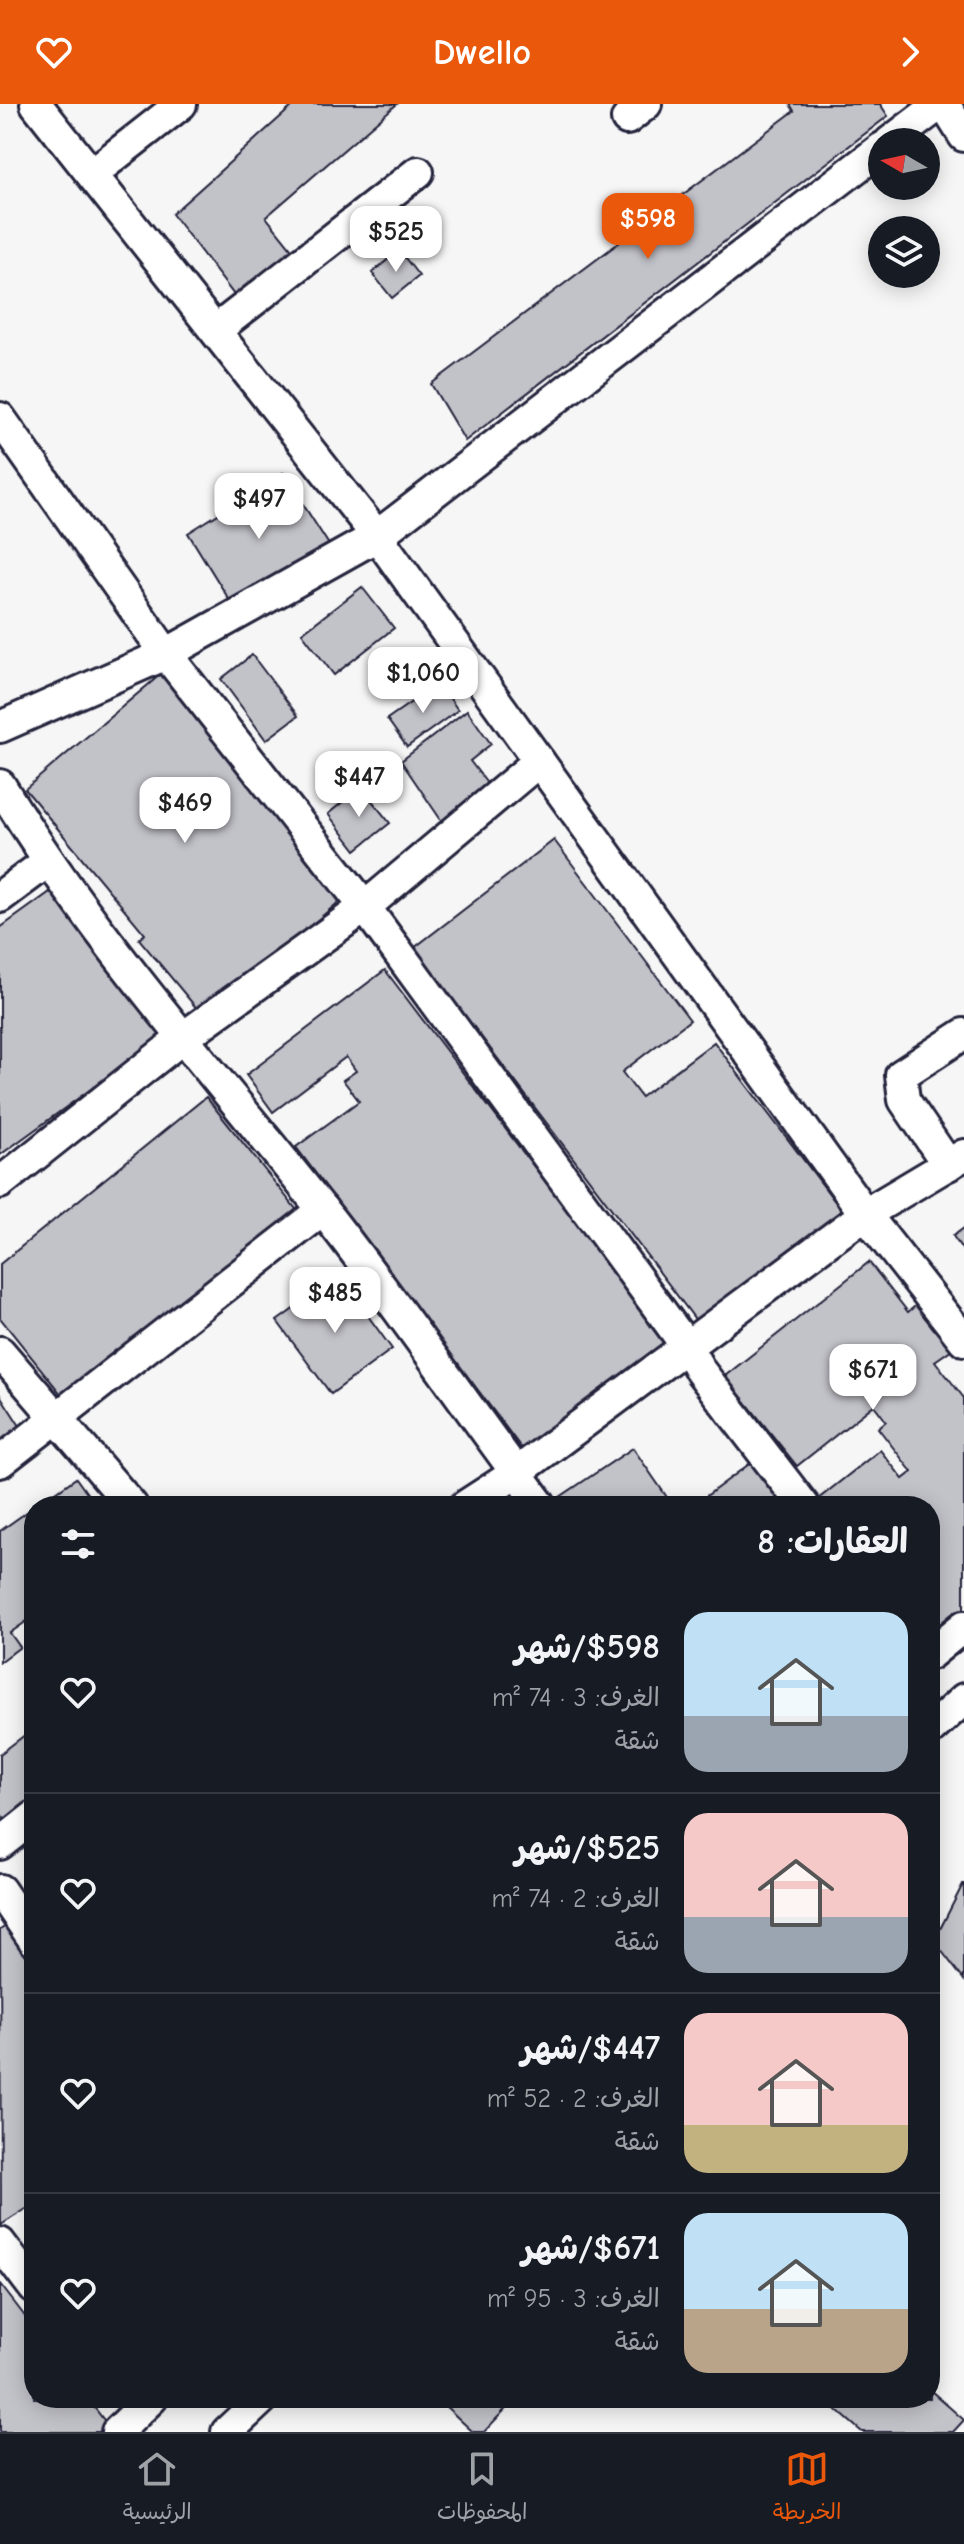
<!DOCTYPE html>
<html lang="ar">
<meta charset="utf-8">
<style>
body{margin:0;font-family:"Comic Neue","Playpen Sans Arabic",sans-serif;background:#20242c;color:#f1f3f6;direction:rtl;height:100vh;display:flex;flex-direction:column;font-size:30px;white-space:nowrap}
*{box-sizing:border-box;margin:0}
p{font-size:26px;color:#9ea1a6}
.icon{flex:none;width:44px;height:44px;fill:none;stroke:currentColor;stroke-width:2;stroke-linecap:round;stroke-linejoin:round}
.map{position:relative;flex:1;overflow:hidden;direction:ltr}
.details{position:absolute;left:24px;top:1392px;width:916px;height:912px;display:flex;flex-direction:column;background:#171b24;border-radius:32px;box-shadow:0 4px 20px #0003;direction:rtl}
.details>*{flex:none}
.needle{width:52px;rotate:279deg}
.tools{position:absolute;left:868px;top:24px;display:grid;gap:16px}
.tools a{display:grid;place-items:center;width:72px;height:72px;border-radius:50%;background:#171b24;box-shadow:0 4px 20px #0003;font-size:40px}
.price{position:absolute;translate:-50% -68px;padding:0 18px;border-radius:16px;background:#fff;color:#222;font-size:26px;line-height:52px;filter:drop-shadow(0 2px 4px #0008)}
.price::after{content:'';position:absolute;left:50%;top:48px;width:24px;height:18px;margin-left:-12px;background:inherit;clip-path:polygon(0 0,100% 0,50% 100%)}
.price.on{background:#ea580c;color:#fff}
ul{padding:0;list-style:none}
li{display:flex;align-items:center;gap:24px;height:200px;padding:0 32px}
li+li{border-top:2px solid #363941}
li span{display:grid;place-items:center;flex:none;width:224px;height:160px;border-radius:24px;color:#555}
li>.icon{margin-inline-start:auto}
span .icon{width:96px;height:96px;fill:#fffc;stroke-width:1}
li b{font-size:34px}
h2{display:flex;justify-content:space-between;align-items:center;height:96px;padding:0 32px;font-size:34px}
header{display:flex;justify-content:space-between;align-items:center;height:104px;padding:0 32px;background:#ea580c;color:#fff;font-size:36px;font-weight:700}
.tab-bar{display:flex;justify-content:space-around;align-items:center;height:112px;border-top:2px solid #363941;background:#171b24;font-size:22px;color:#9ea1a6}
.tab-bar a{display:grid;justify-items:center;gap:4px}
.tab-bar .on{color:#ea580c}
.map>svg:first-child{display:block}
</style>
<header><svg class="icon" aria-label="forward" viewBox="0 0 24 24"><path d="M9 5l7 7-7 7"/></svg>Dwello<svg class="icon" aria-label="heart" viewBox="0 0 24 24"><path d="M12 20l-8-8c-3-5 5-10 8-4 3-6 11-1 8 4z"/></svg></header>
<div class="map">
<svg width="964" height="2328" viewBox="0 0 964 2328">
<rect width="100%" height="100%" fill="#f6f6f7"/>
<filter id="ink" filterUnits="userSpaceOnUse"><feTurbulence type="fractalNoise" baseFrequency=".0125" numOctaves="2"/><feDisplacementMap in="SourceGraphic" scale="16" xChannelSelector="R" yChannelSelector="G"/><feConvolveMatrix kernelMatrix="1 2 1 2 8 2 1 2 1" color-interpolation-filters="sRGB"/></filter>
<g filter="url(#ink)">
<g fill="#c2c2c9" stroke="#22223b" stroke-width="2">
<polygon points="295,0 397,0 266,113 299,154 241,200 172,110"/>
<polygon points="790,0 880,0 888,12 465,337 431,280 794,7"/>
<polygon points="399,146 419,172 392,194 372,169"/>
<polygon points="283,369 331,444 235,505 188,429"/>
<polygon points="362,483 394,524 334,571 302,529"/>
<polygon points="252,551 298,612 266,636 221,575"/>
<polygon points="161,570 346,792 203,912 139,835 145,830 25,685"/>
<polygon points="439,579 458,606 407,643 387,615"/>
<polygon points="467,606 491,640 470,657 495,690 445,722 401,657"/>
<polygon points="361,683 390,719 356,746 328,710"/>
<polygon points="554,736 690,916 622,968 641,993 714,938 846,1112 701,1223 414,844"/>
<polygon points="57,783 164,932 0,1051 0,824"/>
<polygon points="385,866 672,1245 528,1353 296,1043 359,997 343,976 356,967 346,953 273,1008 246,971"/>
<polygon points="206,993 313,1126 81,1315 0,1214 0,1160"/>
<polygon points="964,1124 964,1148 953,1132"/>
<polygon points="869,1158 908,1208 920,1198 955,1243 935,1257 964,1294 964,1512 930,1539 930,1402 822,1402 817,1396 880,1346 903,1375 912,1368 878,1324 886,1317 874,1301 797,1362 725,1272"/>
<polygon points="339,1172 392,1245 331,1290 277,1217"/>
<polygon points="0,1291 38,1350 0,1375"/>
<polygon points="633,1344 673,1402 562,1402 557,1395"/>
<polygon points="752,1358 785,1402 693,1402"/>
<polygon points="76,1374 96,1402 36,1402"/>
<polygon points="34,1403 34,1512 10,1529 20,1543 0,1558 0,1427"/>
<polygon points="34,1624 34,1725 20,1735 0,1709 0,1650"/>
<polygon points="963,1780 964,1780 964,1876 934,1837"/>
<polygon points="9,1820 34,1859 34,2100 1,2121 0,1826"/>
<polygon points="0,2180 34,2224 34,2294 87,2294 113,2328 0,2328"/>
<polygon points="930,2286 964,2316 953,2328 862,2328 832,2302 839,2294 930,2294"/>
<polygon points="442,2294 516,2294 484,2328 473,2328 440,2297"/>
</g>
<g fill="none" stroke-linecap="round" stroke-linejoin="round">
<g stroke="#22223b" stroke-width="36">
<g id="street">
<polyline points="36,0 377,432 865,1110 964,1236"/>
<polyline points="944,0 964,32"/>
<polyline points="627,15 646,0"/>
<polyline points="890,38 940,0"/>
<polyline points="93,69 181,0"/>
<polyline points="216,226 418,68"/>
<polyline points="0,314 166,550 365,803 687,1243 701,1268 804,1402"/>
<polyline points="0,623 166,550 377,432 882,44"/>
<path d="M0,681C93,834 211,965 322,1105C398,1201 467,1304 541,1402"/>
<polyline points="0,793 47,758"/>
<polyline points="948,1061 904,996 901,971 964,930"/>
<polyline points="0,1079 181,935 365,803 539,657"/>
<polyline points="0,1248 132,1402"/>
<polyline points="0,1358 323,1106"/>
<polyline points="465,1402 516,1369 865,1110 964,1051"/>
<polyline points="930,1550 964,1522"/>
<polyline points="930,1626 964,1595"/>
<polyline points="0,1740 34,1713"/>
<polyline points="0,1786 34,1836"/>
<polyline points="0,2139 34,2184"/>
<polyline points="117,2328 152,2294"/>
<polyline points="227,2328 263,2294"/>
</g>
</g>
<use href="#street" stroke="#fff" stroke-width="30"/>
</g>
</g>
</svg>
<div class="tools">
<a><svg class="needle" viewBox="-14 -14 28 28"><path d="M0-13l5 13h-10z" fill="#e53935"/><path d="M0 13l5-13h-10z" fill="#9ea1a6"/></svg></a>
<a><svg class="icon" aria-label="layers" viewBox="0 0 24 24"><path d="M12 4l9 5-9 5-9-5zM3 14l9 5 9-5"/></svg></a>
</div>
<b class="price on" style="left:648px;top:157px">$598</b>
<b class="price" style="left:396px;top:170px">$525</b>
<b class="price" style="left:259px;top:437px">$497</b>
<b class="price" style="left:423px;top:611px">$1,060</b>
<b class="price" style="left:359px;top:715px">$447</b>
<b class="price" style="left:185px;top:741px">$469</b>
<b class="price" style="left:335px;top:1231px">$485</b>
<b class="price" style="left:873px;top:1308px">$671</b>
<section class="details">
<h2>العقارات: 8<svg class="icon" aria-label="filters" viewBox="0 0 24 24"><path d="M4 7h16M4 17h16"/><circle cx="9" cy="7" r="2"/><circle cx="15" cy="17" r="2"/></svg></h2>
<ul>
<li><span style="background:linear-gradient(#bfe0f5 65%,#9aa5b1 0)"><svg class="icon" aria-label="home" viewBox="0 0 24 24"><path d="M3 11l9-7 9 7M6 9v11h12V9"/></svg></span><div><b>$598/شهر</b><p>الغرف: 3 · 74 m²</p><p>شقة</p></div><svg class="icon" aria-label="heart" viewBox="0 0 24 24"><path d="M12 20l-8-8c-3-5 5-10 8-4 3-6 11-1 8 4z"/></svg></li>
<li><span style="background:linear-gradient(#f6c9c9 65%,#9aa5b1 0)"><svg class="icon" aria-label="home" viewBox="0 0 24 24"><path d="M3 11l9-7 9 7M6 9v11h12V9"/></svg></span><div><b>$525/شهر</b><p>الغرف: 2 · 74 m²</p><p>شقة</p></div><svg class="icon" aria-label="heart" viewBox="0 0 24 24"><path d="M12 20l-8-8c-3-5 5-10 8-4 3-6 11-1 8 4z"/></svg></li>
<li><span style="background:linear-gradient(#f6c9c9 70%,#c2b280 0)"><svg class="icon" aria-label="home" viewBox="0 0 24 24"><path d="M3 11l9-7 9 7M6 9v11h12V9"/></svg></span><div><b>$447/شهر</b><p>الغرف: 2 · 52 m²</p><p>شقة</p></div><svg class="icon" aria-label="heart" viewBox="0 0 24 24"><path d="M12 20l-8-8c-3-5 5-10 8-4 3-6 11-1 8 4z"/></svg></li>
<li><span style="background:linear-gradient(#bfe0f5 60%,#b9a48a 0)"><svg class="icon" aria-label="home" viewBox="0 0 24 24"><path d="M3 11l9-7 9 7M6 9v11h12V9"/></svg></span><div><b>$671/شهر</b><p>الغرف: 3 · 95 m²</p><p>شقة</p></div><svg class="icon" aria-label="heart" viewBox="0 0 24 24"><path d="M12 20l-8-8c-3-5 5-10 8-4 3-6 11-1 8 4z"/></svg></li>
</ul>
</section>
</div>
<nav class="tab-bar">
<a class="on"><svg class="icon" aria-label="map" viewBox="0 0 24 24"><path d="M3 6l6-2 6 2 6-2v14l-6 2-6-2-6 2zM9 4v14M15 6v14"/></svg>الخريطة</a>
<a><svg class="icon" aria-label="saved" viewBox="0 0 24 24"><path d="M7 4h10v16l-5-4-5 4z"/></svg>المحفوظات</a>
<a><svg class="icon" aria-label="home" viewBox="0 0 24 24"><path d="M3 11l9-7 9 7M6 9v11h12V9"/></svg>الرئيسية</a>
</nav>
